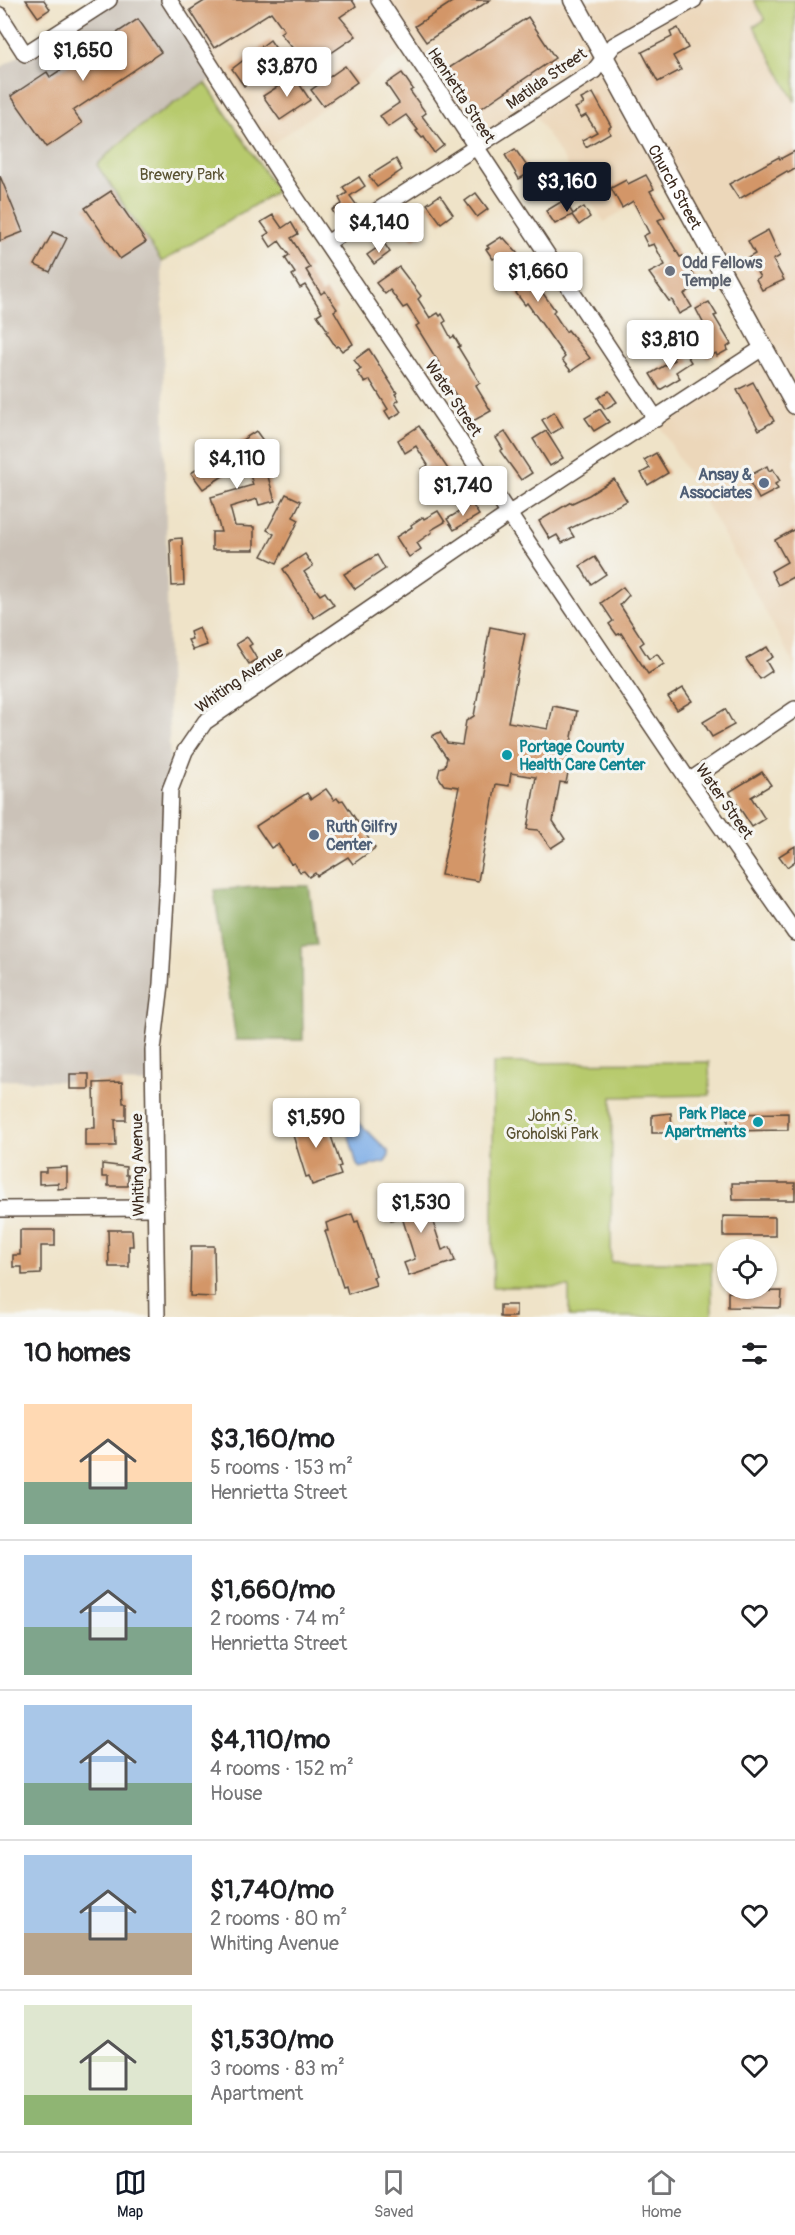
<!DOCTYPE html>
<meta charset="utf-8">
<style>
body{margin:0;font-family:Pangolin,sans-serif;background:#f6f6f6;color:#202124;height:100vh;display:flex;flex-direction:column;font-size:22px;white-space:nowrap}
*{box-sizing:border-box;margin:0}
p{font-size:20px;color:#757577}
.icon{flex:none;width:33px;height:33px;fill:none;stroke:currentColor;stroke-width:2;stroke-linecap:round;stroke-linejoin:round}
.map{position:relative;height:1317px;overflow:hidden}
.side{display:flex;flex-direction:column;background:#fff;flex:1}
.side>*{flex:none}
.tools{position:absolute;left:717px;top:1239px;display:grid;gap:12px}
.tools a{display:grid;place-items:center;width:60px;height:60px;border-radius:50%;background:#fff;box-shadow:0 2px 4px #0004;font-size:30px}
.price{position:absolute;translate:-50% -51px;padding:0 14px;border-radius:6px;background:#fff;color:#222;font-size:20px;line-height:39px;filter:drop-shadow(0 2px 3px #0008)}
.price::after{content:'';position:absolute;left:50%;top:36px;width:18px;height:14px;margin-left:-9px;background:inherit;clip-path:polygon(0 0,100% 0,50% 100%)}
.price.on{background:#111827;color:#fff}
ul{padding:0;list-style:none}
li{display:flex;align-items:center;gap:18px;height:150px;padding:0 24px}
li+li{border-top:2px solid #e0e0e0}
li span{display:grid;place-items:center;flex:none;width:168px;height:120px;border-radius:0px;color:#555}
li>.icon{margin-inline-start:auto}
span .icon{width:72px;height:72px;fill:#fffc;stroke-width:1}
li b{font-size:26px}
h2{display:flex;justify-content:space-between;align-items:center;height:72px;padding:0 24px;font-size:26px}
.menu{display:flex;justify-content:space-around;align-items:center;height:84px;border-top:2px solid #e0e0e0;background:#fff;font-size:16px;color:#757577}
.menu a{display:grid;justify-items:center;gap:3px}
.menu .on{color:#111827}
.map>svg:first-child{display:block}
</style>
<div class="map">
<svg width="795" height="1317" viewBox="0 0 795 1317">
<rect width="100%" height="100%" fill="#f6f6f2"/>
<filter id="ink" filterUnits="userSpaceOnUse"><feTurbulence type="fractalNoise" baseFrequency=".0167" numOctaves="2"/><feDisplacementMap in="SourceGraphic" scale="12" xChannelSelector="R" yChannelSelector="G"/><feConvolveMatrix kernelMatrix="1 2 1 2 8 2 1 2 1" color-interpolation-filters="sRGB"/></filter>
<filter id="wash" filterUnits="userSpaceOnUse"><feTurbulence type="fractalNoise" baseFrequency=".008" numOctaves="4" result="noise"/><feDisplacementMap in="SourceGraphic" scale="24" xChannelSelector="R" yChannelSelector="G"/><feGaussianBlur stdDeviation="1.35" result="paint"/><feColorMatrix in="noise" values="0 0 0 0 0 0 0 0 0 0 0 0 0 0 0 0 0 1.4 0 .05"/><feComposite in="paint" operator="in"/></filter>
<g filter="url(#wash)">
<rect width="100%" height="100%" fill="#efe3c8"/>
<polygon fill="#ecd7ba" points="169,0 754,0 765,20 755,26 795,102 795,666 718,525 656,419 764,347 673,181 604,222 533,112 475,149 410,47 265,149"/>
<polygon fill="#cbc2b8" points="107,0 167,0 217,76 141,125 121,140 97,165 162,262 170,790 153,1083 0,1080 0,68"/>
<g fill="#b7ca6d" stroke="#797a46" stroke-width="1.5">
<polygon points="754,0 795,0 795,102 754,26 765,20"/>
<path d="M206,83L277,191L162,262L97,165C130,130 166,108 206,83Z"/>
<polygon points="709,1062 710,1095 612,1097 611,1262 711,1262 712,1317 569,1317 569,1287 493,1287 493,1063"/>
</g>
<polygon fill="#91ae60" stroke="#666c3f" stroke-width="1.5" points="269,886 309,886 317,945 302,946 303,1040 236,1040 214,890"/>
<polygon fill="#7cace6" stroke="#5c6b82" stroke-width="1.5" points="345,1114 354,1118 388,1151 389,1156 385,1162 360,1168 357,1165 344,1118"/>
<g id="blocks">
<g fill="#d39668">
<polygon points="26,0 44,0 50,9 38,17"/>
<polygon points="206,0 352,0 356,6 340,17 356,36 309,68 280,33 284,30 271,12 214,48 190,10"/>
<polygon points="455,0 490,0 426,42 415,26"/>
<polygon points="528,17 555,58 477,111 449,68"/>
<polygon points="138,19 161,52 73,111 82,123 47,147 11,96 47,72 50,77"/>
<polygon points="678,28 688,48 673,56 681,70 658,82 642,52 672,37 670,32"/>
<polygon points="270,40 283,59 244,86 232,69"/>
<polygon points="345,66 357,82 323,106 311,90"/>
<polygon points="402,73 413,89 410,91 426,113 422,116 444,145 434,153 424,137 422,138 416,131 418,130 406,115 388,127 380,116 399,103 386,84"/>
<polygon points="294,76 310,100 280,120 263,96"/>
<polygon points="593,93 611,126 608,129 610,133 586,147 582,140 597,132 586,115 581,118 575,108 584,104 581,99"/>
<polygon points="515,149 531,172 519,179 505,155"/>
<polygon points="795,151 795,169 788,173 787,171 739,199 729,184 779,157 780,159"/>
<polygon points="396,159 402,170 377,187 369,176"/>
<polygon points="646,175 654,189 650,191 665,217 658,220 680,257 683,256 699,285 684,294 692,307 679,314 672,300 669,301 649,273 665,265 654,244 648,246 643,236 649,233 633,201 622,208 611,188 626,180 628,184"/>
<polygon points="0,176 23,232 0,241"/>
<polygon points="359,177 365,186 350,196 358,207 338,220 332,210 342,204 339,198 347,193 343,187"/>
<polygon points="111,191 146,242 120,259 85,208"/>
<polygon points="476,193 488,209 477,217 465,201"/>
<polygon points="440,195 453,214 441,223 427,204"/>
<polygon points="564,200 573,214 584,207 590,217 579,225 572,215 555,224 546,211"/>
<polygon points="412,213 424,232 413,240 400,221"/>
<polygon points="273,215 282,228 291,222 298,234 291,238 310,268 306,270 321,294 325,291 337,309 334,311 353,344 342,351 338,346 336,347 326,332 328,331 317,315 322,312 305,285 300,288 292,275 295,273 285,258 289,255 279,241 271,247 264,236 269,233 261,222"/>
<polygon points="768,230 780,256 773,260 784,280 762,290 756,279 760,277 748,258 755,254 748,241"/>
<polygon points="53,232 67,238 50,272 35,265"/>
<polygon points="501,237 502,239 504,238 517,253 533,281 535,280 543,291 542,292 555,310 553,312 566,332 568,330 590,358 571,371 562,360 565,357 527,303 525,305 516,293 518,291 497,257 493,259 486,249 489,248 487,246"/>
<polygon points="384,243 390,252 374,264 367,255"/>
<polygon points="399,267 421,296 418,299 430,318 438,313 440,316 442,314 446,321 443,323 451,338 454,336 460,346 458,347 480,383 476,385 477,388 491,411 473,421 439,370 442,368 416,326 419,324 407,306 403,308 390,290 385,294 376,283"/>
<polygon points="709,302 717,315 714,316 731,344 727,347 728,350 717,356 716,353 707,358 701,346 712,340 696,309"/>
<polygon points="369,349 397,393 395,394 399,400 395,403 401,412 390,419 385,411 388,409 370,380 365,383 357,372 361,369 354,360"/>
<polygon points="684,351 691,362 676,372 680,378 660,390 650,374 674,360 672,358"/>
<polygon points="753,382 774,421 759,430 737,390"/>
<polygon points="609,391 617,402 605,409 598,398"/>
<polygon points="600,409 609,422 594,431 585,418"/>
<polygon points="554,412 563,427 551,434 542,420"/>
<polygon points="419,426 458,484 438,496 422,469 428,465 416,446 405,453 398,440"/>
<polygon points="256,431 272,453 263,459 275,501 259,505 257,499 230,507 235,526 254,527 254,550 212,550 212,532 221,532 211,497 253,485 246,461 203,489 191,473"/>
<polygon points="546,431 563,458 550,466 533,439"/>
<polygon points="505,432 532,473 521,480 500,451 503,449 496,438"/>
<polygon points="656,453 668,473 648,485 641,473 650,468 644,460"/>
<polygon points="767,466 769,471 773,469 780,481 775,484 778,489 759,499 747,477"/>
<polygon points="614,479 627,501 569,529 574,537 562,543 557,535 550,539 539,521 571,502 572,503 589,495"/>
<polygon points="286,494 301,501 293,517 299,520 277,563 262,556 274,534 267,530"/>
<polygon points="472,504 479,515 454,530 447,519"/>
<polygon points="438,511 445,522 431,530 432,532 418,542 417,543 421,549 409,557 396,537 412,527 411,525 423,517 424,519"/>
<polygon points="795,529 795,576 778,585 771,571 787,562 775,540"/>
<polygon points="182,538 184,585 172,586 170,539"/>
<polygon points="305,554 313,566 304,572 320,595 325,592 334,605 314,618 283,569"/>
<polygon points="377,555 385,569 355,589 344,574"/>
<polygon points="595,557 606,574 591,584 580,566"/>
<polygon points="623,587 629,595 620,605 644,642 640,645 649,659 657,654 664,664 648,674 621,633 617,635 609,624 613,621 601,603"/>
<polygon points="490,627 525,634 508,722 548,729 553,706 577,711 568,758 573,758 571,767 569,767 566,783 560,782 553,821 565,839 551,848 538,830 527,829 536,777 511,773 509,786 496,784 478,881 441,875 459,787 444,785 438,776 440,768 445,766 447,758 432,736 440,732 447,743 462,745 466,721 474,716"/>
<polygon points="199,628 207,645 193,650 188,640 192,639 190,632"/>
<polygon points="247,637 252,644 249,646 257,659 249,664 236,644"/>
<polygon points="767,647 773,657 766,661 772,671 760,679 746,659"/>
<polygon points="683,688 692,701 677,710 668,697"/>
<polygon points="725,709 734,725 712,737 703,722"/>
<polygon points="762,772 771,785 751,797 765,819 752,827 729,792"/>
<polygon points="326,789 334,800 337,798 339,801 343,800 375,848 353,864 348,857 317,876 315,873 309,877 304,871 300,872 294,863 291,864 278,844 271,848 256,826 307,793 311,799"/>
<polygon points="795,846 795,861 787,867 779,856"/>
<rect x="70" y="1074" width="19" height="15"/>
<polygon points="122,1082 123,1103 126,1103 126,1120 115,1120 116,1146 85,1146 85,1128 95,1128 94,1083"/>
<polygon points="321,1113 324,1122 326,1121 341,1166 338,1167 341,1175 312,1185 309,1176 306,1177 292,1132 295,1131 291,1123"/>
<polygon points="671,1113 672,1133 652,1133 652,1115"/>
<polygon points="788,1113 788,1130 728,1131 728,1114"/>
<polygon points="102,1164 126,1167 126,1175 128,1175 128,1186 108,1186 108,1177 102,1177"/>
<polygon points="67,1167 67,1188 58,1189 58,1183 39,1184 39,1172 46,1172 46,1168"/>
<polygon points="732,1183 795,1183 795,1200 733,1200"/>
<polygon points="432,1191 436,1204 428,1207 442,1250 450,1247 455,1261 409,1276 404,1263 415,1259 402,1217 391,1220 387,1206"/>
<polygon points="352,1214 355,1222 358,1221 376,1276 373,1277 376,1285 348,1294 346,1286 343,1287 325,1231 328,1231 326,1223"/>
<polygon points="723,1216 775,1217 775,1236 723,1236"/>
<polygon points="20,1230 55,1230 55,1246 41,1246 41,1274 22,1275 22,1267 13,1267 13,1255 20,1255"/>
<polygon points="108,1230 132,1230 133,1246 129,1246 129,1267 109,1267"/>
<polygon points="191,1246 214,1246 215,1297 190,1296"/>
<polygon points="782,1291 781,1308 728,1307 728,1292"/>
<rect x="500" y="1305" width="16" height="12"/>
</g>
</g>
</g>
<g filter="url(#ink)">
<use href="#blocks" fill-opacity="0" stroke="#564638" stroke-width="1.5"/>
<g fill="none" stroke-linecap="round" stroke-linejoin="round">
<g stroke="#564638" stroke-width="18">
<g id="minor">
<polyline points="169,0 288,186 689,781 795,933"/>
<polyline points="379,0 656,419"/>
<polyline points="0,15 25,54 109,0"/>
<polyline points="327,243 594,71 614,45 694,0"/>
<polyline points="689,781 795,709"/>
<polyline points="0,1209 155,1208"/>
<polyline points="157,1317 153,1050 161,984 167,882 170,790 185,751 205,722 510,513 764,347"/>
</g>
</g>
<g stroke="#564638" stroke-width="21">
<g id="major">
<path id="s1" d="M573,0L795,405"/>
</g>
</g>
<use href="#minor" stroke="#fff" stroke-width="15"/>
<use href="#major" stroke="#fff" stroke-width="18"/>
</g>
</g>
<circle fill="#6b7280" stroke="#f6f6f2" stroke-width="2" cx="670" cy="271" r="6"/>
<g fill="#5c6f8a" stroke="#f6f6f2" stroke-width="2">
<circle cx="764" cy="483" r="6"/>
<circle cx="314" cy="835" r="6"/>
</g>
<g fill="#0f9aa8" stroke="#f6f6f2" stroke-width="2">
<circle cx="507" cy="755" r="6"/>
<circle cx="758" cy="1122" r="6"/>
</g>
<g text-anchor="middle" stroke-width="6" stroke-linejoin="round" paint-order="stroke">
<g font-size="16" fill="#3b2a1e" stroke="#f6f6f2">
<text transform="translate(546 78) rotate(-35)" y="6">Matilda Street</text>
<text transform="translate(462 95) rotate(57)" y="6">Henrietta Street</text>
<text dy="6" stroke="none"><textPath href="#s1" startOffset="213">Church Street</textPath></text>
<text transform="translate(454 398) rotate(56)" y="6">Water Street</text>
<text transform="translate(239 679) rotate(-35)" y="6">Whiting Avenue</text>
<text transform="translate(725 801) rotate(55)" y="6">Water Street</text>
<text transform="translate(137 1165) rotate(-91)" y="6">Whiting Avenue</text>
</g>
<g font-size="16" fill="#5a5232" stroke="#f6f6f2">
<text x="182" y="180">Brewery Park</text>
<text x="552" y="1121">John S.<tspan x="552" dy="18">Groholski Park</tspan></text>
</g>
<g font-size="16" font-weight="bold" fill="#5b616d" stroke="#f6f6f2" text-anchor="start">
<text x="682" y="268">Odd Fellows<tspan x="682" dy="18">Temple</tspan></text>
</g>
<g font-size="16" font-weight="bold" fill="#4e5e75" stroke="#f6f6f2" text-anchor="end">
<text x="752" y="480">Ansay &amp;<tspan x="752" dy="18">Associates</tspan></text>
<text x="326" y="832" text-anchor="start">Ruth Gilfry<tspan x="326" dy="18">Center</tspan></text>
</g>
<g font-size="16" font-weight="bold" fill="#0d838f" stroke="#f6f6f2" text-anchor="start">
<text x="519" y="752">Portage County<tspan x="519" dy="18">Health Care Center</tspan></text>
<text x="746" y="1119" text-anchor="end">Park Place<tspan x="746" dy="18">Apartments</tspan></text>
</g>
</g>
</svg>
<div class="tools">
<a><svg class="icon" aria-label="locate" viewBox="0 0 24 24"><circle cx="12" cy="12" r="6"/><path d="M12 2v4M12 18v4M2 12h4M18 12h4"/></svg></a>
</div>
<b class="price" style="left:83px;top:82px">$1,650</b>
<b class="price" style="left:287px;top:98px">$3,870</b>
<b class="price on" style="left:567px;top:213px">$3,160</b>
<b class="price" style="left:379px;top:254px">$4,140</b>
<b class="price" style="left:538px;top:303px">$1,660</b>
<b class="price" style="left:670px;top:371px">$3,810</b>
<b class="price" style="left:237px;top:490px">$4,110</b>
<b class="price" style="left:463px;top:517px">$1,740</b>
<b class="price" style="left:316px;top:1149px">$1,590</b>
<b class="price" style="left:421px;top:1234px">$1,530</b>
</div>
<section class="side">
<h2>10 homes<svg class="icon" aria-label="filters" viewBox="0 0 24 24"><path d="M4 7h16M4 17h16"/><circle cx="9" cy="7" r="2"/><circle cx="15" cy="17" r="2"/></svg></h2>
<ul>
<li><span style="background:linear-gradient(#ffd9b3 65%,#7fa58c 0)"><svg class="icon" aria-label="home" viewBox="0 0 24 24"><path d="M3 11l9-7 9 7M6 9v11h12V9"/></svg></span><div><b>$3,160/mo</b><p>5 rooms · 153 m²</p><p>Henrietta Street</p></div><svg class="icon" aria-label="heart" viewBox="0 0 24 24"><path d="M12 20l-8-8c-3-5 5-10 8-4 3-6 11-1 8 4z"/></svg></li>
<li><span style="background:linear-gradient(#a9c7e8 60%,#7fa58c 0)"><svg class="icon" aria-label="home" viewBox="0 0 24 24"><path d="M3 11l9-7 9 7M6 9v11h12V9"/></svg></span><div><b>$1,660/mo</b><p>2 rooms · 74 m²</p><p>Henrietta Street</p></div><svg class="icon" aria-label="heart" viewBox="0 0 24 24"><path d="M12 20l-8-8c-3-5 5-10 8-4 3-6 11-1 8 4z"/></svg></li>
<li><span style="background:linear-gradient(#a9c7e8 65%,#7fa58c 0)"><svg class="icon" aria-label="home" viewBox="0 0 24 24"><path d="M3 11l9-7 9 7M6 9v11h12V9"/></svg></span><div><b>$4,110/mo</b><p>4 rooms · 152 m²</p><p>House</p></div><svg class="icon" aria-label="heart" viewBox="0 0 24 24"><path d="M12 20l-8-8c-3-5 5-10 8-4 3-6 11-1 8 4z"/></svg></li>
<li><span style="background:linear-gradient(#a9c7e8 65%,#b9a48a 0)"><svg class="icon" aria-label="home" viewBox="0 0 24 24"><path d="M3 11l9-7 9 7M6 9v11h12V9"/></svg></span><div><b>$1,740/mo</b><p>2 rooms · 80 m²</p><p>Whiting Avenue</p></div><svg class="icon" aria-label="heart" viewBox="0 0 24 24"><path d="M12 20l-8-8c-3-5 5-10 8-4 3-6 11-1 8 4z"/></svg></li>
<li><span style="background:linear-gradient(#dfe7d0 75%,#8fb573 0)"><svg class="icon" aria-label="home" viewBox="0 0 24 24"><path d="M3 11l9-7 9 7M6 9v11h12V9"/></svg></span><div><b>$1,530/mo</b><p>3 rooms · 83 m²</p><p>Apartment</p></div><svg class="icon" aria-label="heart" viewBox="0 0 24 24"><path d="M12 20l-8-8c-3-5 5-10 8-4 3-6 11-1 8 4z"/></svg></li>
</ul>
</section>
<nav class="menu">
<a class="on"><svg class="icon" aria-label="map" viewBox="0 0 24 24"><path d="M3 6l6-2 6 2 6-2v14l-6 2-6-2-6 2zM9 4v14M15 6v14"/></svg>Map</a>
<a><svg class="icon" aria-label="saved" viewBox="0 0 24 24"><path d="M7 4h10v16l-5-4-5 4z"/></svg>Saved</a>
<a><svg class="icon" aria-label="home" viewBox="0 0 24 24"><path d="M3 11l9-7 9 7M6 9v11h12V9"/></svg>Home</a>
</nav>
